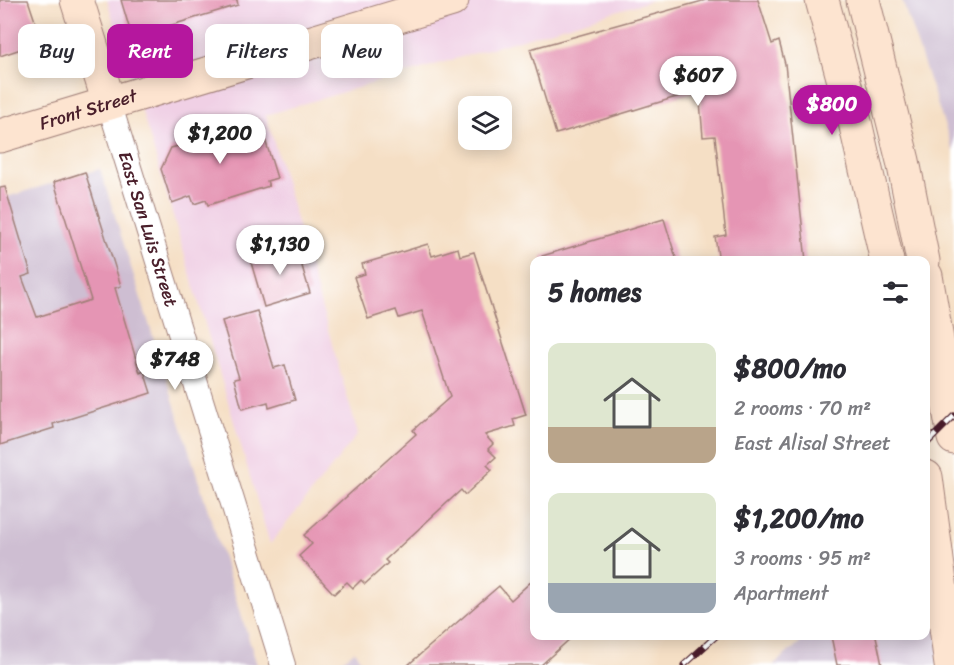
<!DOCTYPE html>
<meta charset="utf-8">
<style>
body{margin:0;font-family:Sriracha,sans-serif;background:#f2f2f3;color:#2b2b33;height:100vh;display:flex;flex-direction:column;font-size:22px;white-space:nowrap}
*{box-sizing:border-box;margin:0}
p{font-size:20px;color:#7c7c81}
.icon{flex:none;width:33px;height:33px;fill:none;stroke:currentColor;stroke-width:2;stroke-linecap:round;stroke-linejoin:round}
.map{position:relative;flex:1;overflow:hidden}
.drawer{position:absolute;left:530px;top:256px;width:400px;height:384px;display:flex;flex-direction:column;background:#fff;border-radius:12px;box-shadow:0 3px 15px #0003}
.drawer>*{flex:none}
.top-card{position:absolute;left:18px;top:24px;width:422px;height:54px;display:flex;gap:12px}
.buttons{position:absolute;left:458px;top:96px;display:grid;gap:12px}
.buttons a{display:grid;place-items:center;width:54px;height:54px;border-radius:12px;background:#fff;box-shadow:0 3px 15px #0003;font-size:30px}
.price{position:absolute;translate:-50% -51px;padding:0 14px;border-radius:21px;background:#fff;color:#222;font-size:20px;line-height:39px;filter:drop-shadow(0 2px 3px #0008)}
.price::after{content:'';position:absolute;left:50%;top:36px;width:18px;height:14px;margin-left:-9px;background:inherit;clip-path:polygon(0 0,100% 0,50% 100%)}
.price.current{background:#b5179e;color:#fff}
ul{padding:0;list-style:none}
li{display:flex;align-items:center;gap:18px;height:150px;padding:0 18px}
li span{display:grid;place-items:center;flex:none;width:168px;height:120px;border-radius:12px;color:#555}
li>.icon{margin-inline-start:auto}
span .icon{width:72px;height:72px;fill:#fffc;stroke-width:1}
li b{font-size:26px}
h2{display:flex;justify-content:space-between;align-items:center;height:72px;padding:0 18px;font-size:26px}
.tag{padding:0 21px;border-radius:12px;background:#fff;box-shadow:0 3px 15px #0003;font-size:21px;line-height:54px}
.tag.current{background:#b5179e;color:#fff}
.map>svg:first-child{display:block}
</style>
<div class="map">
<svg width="954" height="665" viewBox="0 0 954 665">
<rect width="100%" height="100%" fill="#fff"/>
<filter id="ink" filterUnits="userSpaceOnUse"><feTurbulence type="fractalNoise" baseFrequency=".0167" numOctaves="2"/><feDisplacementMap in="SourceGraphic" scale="12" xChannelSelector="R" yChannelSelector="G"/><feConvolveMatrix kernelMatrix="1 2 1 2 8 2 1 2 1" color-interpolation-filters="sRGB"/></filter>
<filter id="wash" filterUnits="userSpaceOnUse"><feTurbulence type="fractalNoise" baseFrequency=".008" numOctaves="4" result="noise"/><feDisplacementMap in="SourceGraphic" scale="24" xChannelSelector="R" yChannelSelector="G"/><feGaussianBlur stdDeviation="1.35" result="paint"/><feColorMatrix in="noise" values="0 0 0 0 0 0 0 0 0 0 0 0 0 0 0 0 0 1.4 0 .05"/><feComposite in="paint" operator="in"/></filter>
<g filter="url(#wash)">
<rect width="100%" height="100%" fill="#f5dfc5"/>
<polygon fill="#f0d0e5" points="107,0 653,0 266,115 358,434 270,544 151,141"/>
<g fill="#cebed2">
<polygon points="902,0 954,0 954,153"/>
<polygon points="100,169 257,665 0,665 0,199"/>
<polygon points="926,578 954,665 773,665 808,636 926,636"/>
<polygon points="355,651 363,665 335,665"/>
</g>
<g id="blocks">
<g fill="#e595b4">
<polygon points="0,0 28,0 42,42 0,56"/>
<polygon points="121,0 237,0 238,5 132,37"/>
<polygon points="706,0 758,0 772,44 779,41 785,64 806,261 719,261 715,237 726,235 715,136 703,137 699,90 556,134 530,49"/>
<polygon points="250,120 251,122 259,120 277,178 267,181 269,186 208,205 206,200 194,204 191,196 172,203 161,169 171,148 190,143 188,139"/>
<polygon points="85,172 121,286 115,288 140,373 144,371 151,393 53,424 54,428 0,445 0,188 5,187 31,274 22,277 37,317 91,300 54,182"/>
<polygon points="664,219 677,261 542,261 542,256"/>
<polygon points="428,244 432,256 458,248 460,256 474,252 526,415 513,419 515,426 485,435 493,444 488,449 496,457 487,465 492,470 465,495 461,490 385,560 388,563 365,584 361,580 353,588 347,582 334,594 299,556 312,544 304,535 416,434 413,430 450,397 422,311 399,318 396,310 368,319 354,277 365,274 362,264"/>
<polygon points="296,246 310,293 264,307 250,259"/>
<polygon points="257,311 274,368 285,365 295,400 269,408 268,402 242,409 234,379 239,378 222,321"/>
<polygon points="534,579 534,636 573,636 541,665 408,665 499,586 511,600"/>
<polygon points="831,636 876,636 882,665 837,665"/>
</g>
</g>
</g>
<g filter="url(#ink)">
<use href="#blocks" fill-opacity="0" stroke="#a07f78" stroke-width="1.5"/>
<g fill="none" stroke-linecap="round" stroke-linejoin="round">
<g stroke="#a07f78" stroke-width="26">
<g id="street">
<path id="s1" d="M109,103L283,665"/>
</g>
</g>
<g stroke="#a07f78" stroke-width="35">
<g id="secondary">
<polyline points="77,0 109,103"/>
<polyline points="822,0 855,122 887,261"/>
<polyline points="863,0 903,161 923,261"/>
<path id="s2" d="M0,136L452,0"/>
<polyline points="926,276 954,438"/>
<polyline points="926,477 951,665"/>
</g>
</g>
<use href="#street" stroke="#fff" stroke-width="24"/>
<use href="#secondary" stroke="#fde4d0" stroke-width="33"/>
<g stroke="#4a1f2b" stroke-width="7">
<g id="rail">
<polyline points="926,444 954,416"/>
<polyline points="684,665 716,636"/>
</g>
</g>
<use href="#rail" stroke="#fff" stroke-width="4.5" stroke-dasharray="14" stroke-linecap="butt"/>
</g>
</g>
<g text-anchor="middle" stroke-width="6" stroke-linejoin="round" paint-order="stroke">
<g font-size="18" fill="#4a1f2b" stroke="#fff">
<text dy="6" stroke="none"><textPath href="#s2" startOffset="92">Front Street</textPath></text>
<text dy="6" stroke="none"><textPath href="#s1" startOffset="132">East San Luis Street</textPath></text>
</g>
</g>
</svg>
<div class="buttons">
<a><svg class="icon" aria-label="layers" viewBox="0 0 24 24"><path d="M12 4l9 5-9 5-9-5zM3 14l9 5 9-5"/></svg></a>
</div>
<b class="price" style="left:698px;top:107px">$607</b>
<b class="price current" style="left:832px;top:136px">$800</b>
<b class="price" style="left:220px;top:165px">$1,200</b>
<b class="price" style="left:280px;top:276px">$1,130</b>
<b class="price" style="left:175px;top:391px">$748</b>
<div class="top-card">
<a class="tag">Buy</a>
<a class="tag current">Rent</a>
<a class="tag">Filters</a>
<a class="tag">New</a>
</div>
<section class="drawer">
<h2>5 homes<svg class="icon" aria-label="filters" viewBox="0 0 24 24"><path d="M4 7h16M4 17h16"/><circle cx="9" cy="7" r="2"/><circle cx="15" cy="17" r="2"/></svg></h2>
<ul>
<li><span style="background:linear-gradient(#dfe7d0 70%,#b9a48a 0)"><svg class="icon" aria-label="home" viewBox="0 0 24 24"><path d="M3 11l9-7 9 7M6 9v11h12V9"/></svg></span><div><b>$800/mo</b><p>2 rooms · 70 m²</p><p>East Alisal Street</p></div></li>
<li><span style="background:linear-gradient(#dfe7d0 75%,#9aa5b1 0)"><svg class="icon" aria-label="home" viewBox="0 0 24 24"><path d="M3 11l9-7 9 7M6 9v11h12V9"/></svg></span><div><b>$1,200/mo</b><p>3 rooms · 95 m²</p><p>Apartment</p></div></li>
</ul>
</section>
</div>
